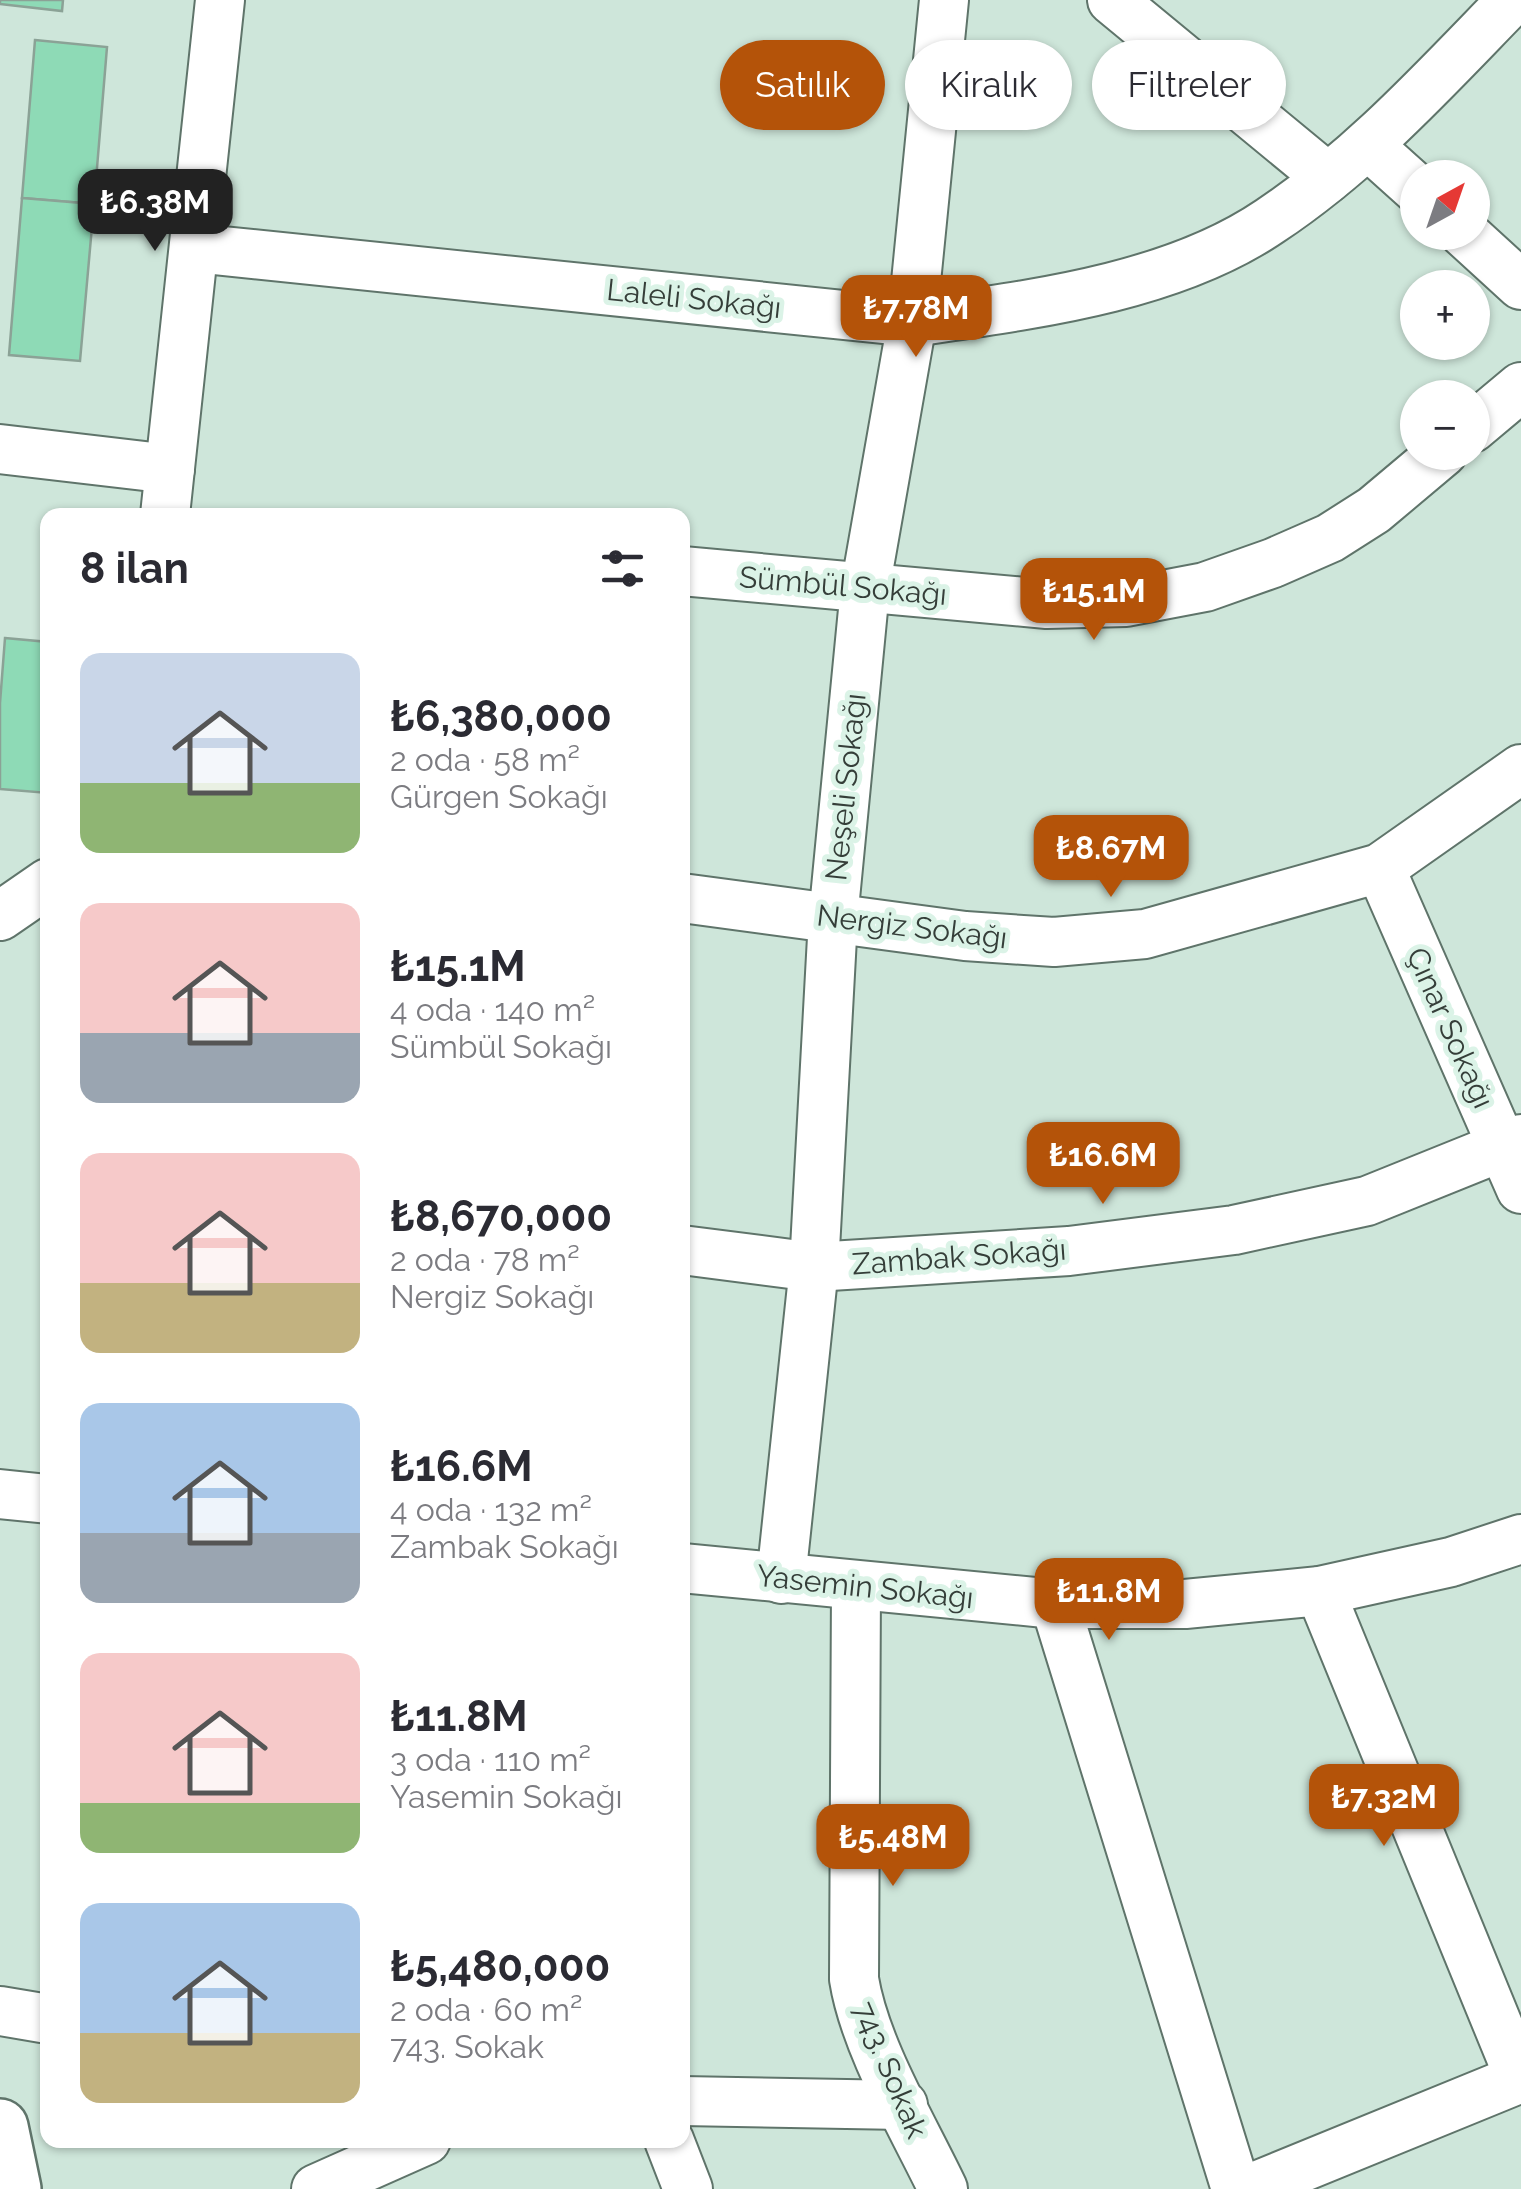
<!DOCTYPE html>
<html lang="tr">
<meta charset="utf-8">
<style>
body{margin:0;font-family:Raleway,sans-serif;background:#f7f7f7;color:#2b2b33;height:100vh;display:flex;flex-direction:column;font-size:38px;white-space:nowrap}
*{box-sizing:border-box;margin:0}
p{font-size:32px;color:#7c7c81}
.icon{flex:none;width:55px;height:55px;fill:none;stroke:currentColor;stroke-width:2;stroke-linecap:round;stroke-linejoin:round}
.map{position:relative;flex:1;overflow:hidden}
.sheet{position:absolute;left:40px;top:508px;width:650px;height:1640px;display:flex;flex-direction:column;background:#fff;border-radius:20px;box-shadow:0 2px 8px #0004}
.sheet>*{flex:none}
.guide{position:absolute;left:720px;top:40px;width:650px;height:90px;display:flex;gap:20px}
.needle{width:65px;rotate:40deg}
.fabs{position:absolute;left:1400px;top:160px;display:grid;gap:20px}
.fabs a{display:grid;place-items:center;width:90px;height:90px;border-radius:50%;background:#fff;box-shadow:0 2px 8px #0004;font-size:50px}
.price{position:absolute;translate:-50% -85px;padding:0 22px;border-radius:20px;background:#b45309;color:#fff;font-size:32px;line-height:65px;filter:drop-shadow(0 2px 5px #0008)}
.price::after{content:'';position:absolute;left:50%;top:60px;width:30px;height:22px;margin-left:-15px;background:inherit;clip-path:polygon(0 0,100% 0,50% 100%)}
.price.active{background:#222;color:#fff}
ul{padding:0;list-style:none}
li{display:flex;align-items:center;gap:30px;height:250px;padding:0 40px}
li span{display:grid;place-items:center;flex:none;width:280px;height:200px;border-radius:20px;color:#555}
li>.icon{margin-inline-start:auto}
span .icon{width:120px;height:120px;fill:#fffc;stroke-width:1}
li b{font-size:42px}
h2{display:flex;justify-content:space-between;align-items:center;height:120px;padding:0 40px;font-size:42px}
.chip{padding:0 35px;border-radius:45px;background:#fff;box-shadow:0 2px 8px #0004;font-size:35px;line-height:90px}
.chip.active{background:#b45309;color:#fff}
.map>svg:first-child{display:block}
</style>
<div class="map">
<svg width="1521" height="2189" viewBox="0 0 1521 2189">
<rect width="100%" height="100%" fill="#cee6da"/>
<g fill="#8edab6" stroke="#8ba296" stroke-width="2.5">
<polygon points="0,0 63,0 62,11 0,4"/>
<polygon points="35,40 107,47 94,204 22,198"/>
<polygon points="22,198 94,204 80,361 9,355"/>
<polygon points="5,638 48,642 48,793 0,789 0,703"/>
</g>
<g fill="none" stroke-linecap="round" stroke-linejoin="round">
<g stroke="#5f746a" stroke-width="52">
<g id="minor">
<polyline points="1112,0 1328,178"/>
<polyline points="1369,146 1418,190"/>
<polyline points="1463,232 1521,285"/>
<path d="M194,248L912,322C1028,305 1170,289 1270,221C1362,160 1435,79 1512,0"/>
<polyline points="1472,428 1521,387"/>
<polyline points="0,449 170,469"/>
<polyline points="165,515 220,0"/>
<polyline points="682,571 1047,604 1126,602 1205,587 1273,563 1330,538 1374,510 1443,452"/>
<polyline points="1380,868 1521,1189"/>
<polyline points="682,898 965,936 1054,942 1145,934 1380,868 1521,769"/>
<polyline points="0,916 48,883"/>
<polyline points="682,1250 814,1267 1069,1251 1234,1230 1367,1201 1521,1139"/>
<polyline points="0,1494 48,1499"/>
<polyline points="682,1568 1055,1604 1185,1604 1320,1591 1451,1562 1521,1539"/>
<polyline points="781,1579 814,1267 833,919 865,589 912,322 944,0"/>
<path d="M856,1587L854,1979C865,2047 913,2126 943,2189"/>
<polyline points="1320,1591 1520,2079"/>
<polyline points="1055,1604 1236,2189"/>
<polyline points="0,2011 48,2019"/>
<polyline points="682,2101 903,2105"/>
<polyline points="669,2140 688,2189"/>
<polyline points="316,2189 426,2140"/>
<polyline points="1249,2189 1521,2078"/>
</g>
</g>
<g stroke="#5f746a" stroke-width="60">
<polyline id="tertiary" points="0,2127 13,2189"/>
</g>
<use href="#minor" stroke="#fff" stroke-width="48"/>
<use href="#tertiary" stroke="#fff" stroke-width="55"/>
</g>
<g text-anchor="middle" stroke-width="10" stroke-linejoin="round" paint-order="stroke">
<g font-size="30" fill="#353e39" stroke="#dbf3e7">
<text transform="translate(694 299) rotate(6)" y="10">Laleli Sokağı</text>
<text transform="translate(843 586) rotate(5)" y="10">Sümbül Sokağı</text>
<text transform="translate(846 787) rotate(-84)" y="10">Neşeli Sokağı</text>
<text transform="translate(912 927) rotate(7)" y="10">Nergiz Sokağı</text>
<text transform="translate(1450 1028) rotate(66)" y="10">Çınar Sokağı</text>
<text transform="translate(959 1257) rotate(-4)" y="10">Zambak Sokağı</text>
<text transform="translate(865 1587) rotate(6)" y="10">Yasemin Sokağı</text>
<text transform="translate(890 2070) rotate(67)" y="10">743. Sokak</text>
</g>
</g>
</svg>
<div class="fabs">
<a><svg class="needle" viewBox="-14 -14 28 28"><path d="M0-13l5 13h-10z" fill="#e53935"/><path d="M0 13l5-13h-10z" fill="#7c7c81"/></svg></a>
<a>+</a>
<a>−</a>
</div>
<b class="price active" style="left:155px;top:254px">₺6.38M</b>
<b class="price" style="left:916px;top:360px">₺7.78M</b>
<b class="price" style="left:1094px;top:643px">₺15.1M</b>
<b class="price" style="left:1111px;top:900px">₺8.67M</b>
<b class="price" style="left:1103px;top:1207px">₺16.6M</b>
<b class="price" style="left:1109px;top:1643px">₺11.8M</b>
<b class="price" style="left:1384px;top:1849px">₺7.32M</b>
<b class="price" style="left:893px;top:1889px">₺5.48M</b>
<div class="guide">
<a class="chip active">Satılık</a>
<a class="chip">Kiralık</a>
<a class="chip">Filtreler</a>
</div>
<section class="sheet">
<h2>8 ilan<svg class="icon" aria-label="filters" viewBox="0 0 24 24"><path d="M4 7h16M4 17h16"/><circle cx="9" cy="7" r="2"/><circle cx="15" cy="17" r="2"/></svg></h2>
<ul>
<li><span style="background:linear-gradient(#c9d6e8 65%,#8fb573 0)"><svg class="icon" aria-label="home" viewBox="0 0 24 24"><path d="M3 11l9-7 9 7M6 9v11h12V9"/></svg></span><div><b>₺6,380,000</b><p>2 oda · 58 m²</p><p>Gürgen Sokağı</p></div></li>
<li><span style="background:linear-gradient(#f6c9c9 65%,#9aa5b1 0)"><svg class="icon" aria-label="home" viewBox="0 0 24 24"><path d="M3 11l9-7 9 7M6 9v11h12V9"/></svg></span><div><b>₺15.1M</b><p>4 oda · 140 m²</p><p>Sümbül Sokağı</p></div></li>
<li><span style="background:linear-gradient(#f6c9c9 65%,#c2b280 0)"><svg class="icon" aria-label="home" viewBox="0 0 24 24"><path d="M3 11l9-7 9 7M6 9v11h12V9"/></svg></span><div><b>₺8,670,000</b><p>2 oda · 78 m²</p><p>Nergiz Sokağı</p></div></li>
<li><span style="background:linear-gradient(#a9c7e8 65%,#9aa5b1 0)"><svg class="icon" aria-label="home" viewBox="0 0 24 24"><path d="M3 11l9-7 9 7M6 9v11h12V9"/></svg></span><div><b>₺16.6M</b><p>4 oda · 132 m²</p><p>Zambak Sokağı</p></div></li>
<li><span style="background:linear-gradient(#f6c9c9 75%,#8fb573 0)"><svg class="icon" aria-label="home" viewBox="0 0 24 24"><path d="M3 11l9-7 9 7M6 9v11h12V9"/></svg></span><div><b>₺11.8M</b><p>3 oda · 110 m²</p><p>Yasemin Sokağı</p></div></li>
<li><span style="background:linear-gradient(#a9c7e8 65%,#c2b280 0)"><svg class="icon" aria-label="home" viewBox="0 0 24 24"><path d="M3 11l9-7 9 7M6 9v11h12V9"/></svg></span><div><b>₺5,480,000</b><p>2 oda · 60 m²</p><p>743. Sokak</p></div></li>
</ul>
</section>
</div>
